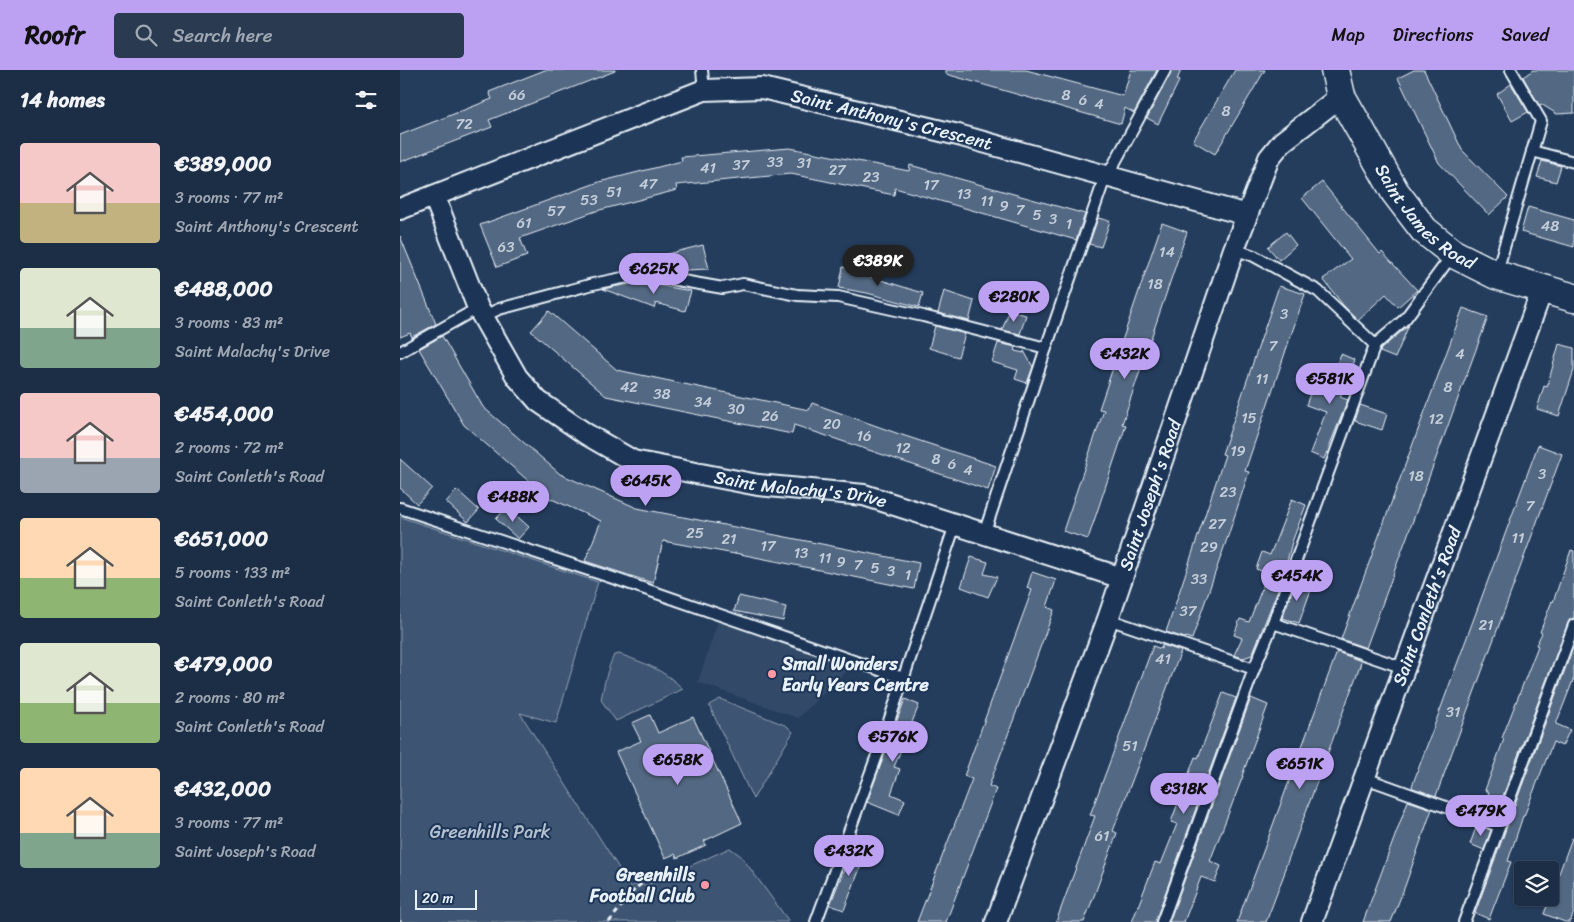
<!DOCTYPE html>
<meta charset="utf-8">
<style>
body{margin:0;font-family:Sriracha,sans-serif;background:#293a51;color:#f1f3f6;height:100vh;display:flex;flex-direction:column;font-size:19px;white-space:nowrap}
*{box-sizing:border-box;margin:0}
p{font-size:16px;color:#a0a8b3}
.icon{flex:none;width:28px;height:28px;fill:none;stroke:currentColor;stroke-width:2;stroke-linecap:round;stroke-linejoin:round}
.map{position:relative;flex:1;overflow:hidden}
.details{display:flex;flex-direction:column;background:#1c2e46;width:400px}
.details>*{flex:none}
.buttons{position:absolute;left:1114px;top:791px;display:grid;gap:10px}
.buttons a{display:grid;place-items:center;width:45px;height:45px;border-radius:5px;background:#1c2e46;box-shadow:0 1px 4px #0004,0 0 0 1px #3a4a5f;font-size:25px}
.scale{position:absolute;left:15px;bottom:12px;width:62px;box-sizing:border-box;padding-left:5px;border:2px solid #e8f1f8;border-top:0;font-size:14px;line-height:18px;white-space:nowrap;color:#e8f1f8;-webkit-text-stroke:4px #1d3557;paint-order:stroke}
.price{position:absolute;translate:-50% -42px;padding:0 11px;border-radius:18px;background:#bca0f2;color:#111;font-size:16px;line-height:32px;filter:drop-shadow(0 1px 2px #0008)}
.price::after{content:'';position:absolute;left:50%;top:30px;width:15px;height:11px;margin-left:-8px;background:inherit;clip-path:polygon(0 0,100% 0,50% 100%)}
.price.current{background:#222;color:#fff}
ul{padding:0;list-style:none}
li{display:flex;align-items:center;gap:15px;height:125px;padding:0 20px}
li span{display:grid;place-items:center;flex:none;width:140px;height:100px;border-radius:5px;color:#555}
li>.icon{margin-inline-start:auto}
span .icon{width:60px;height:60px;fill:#fffc;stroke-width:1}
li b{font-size:21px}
h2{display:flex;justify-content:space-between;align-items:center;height:60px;padding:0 20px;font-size:21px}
header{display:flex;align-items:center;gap:30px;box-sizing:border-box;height:70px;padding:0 25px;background:#bca0f2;color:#111}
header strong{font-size:24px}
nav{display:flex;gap:28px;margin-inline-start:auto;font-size:18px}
.search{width:350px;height:45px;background:#293a51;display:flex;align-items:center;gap:12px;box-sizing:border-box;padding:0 18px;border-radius:5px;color:#a0a8b3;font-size:19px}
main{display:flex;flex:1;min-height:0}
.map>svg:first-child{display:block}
</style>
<header>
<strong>Roofr</strong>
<div class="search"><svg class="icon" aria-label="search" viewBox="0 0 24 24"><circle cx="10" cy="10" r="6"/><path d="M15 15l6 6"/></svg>Search here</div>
<nav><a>Map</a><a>Directions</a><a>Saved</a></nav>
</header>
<main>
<section class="details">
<h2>14 homes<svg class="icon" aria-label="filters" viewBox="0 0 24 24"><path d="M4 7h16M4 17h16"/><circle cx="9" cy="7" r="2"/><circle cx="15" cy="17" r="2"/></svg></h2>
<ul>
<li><span style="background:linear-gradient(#f6c9c9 60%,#c2b280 0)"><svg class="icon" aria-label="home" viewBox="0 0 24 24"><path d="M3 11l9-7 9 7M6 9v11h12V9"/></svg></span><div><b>€389,000</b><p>3 rooms · 77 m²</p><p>Saint Anthony's Crescent</p></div></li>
<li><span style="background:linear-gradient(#dfe7d0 60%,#7fa58c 0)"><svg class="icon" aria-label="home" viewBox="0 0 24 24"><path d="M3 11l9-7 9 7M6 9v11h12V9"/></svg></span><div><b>€488,000</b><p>3 rooms · 83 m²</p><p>Saint Malachy's Drive</p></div></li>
<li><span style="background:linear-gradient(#f6c9c9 65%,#9aa5b1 0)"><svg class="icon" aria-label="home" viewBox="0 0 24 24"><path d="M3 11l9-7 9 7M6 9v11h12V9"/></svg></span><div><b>€454,000</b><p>2 rooms · 72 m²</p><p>Saint Conleth's Road</p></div></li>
<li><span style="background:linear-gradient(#ffd9b3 60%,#8fb573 0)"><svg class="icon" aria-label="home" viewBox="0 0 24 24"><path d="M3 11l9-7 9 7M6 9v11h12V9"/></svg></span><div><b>€651,000</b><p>5 rooms · 133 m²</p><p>Saint Conleth's Road</p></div></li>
<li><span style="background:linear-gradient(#dfe7d0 60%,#8fb573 0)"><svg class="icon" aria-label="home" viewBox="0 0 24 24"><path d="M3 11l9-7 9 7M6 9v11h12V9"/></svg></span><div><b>€479,000</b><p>2 rooms · 80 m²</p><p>Saint Conleth's Road</p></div></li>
<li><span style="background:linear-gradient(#ffd9b3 65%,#7fa58c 0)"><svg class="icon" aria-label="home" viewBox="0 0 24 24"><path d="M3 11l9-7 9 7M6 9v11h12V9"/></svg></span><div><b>€432,000</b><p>3 rooms · 77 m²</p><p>Saint Joseph's Road</p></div></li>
</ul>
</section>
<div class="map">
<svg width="1174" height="852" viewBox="0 0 1174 852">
<rect width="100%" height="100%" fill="#253d5d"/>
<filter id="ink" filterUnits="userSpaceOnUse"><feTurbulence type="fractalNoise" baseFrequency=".02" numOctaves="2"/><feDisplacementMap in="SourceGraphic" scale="10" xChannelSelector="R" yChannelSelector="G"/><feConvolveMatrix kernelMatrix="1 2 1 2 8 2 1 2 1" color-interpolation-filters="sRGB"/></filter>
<g filter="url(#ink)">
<polygon fill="#334a68" points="318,551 452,596 398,648 298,612"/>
<g fill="#3e5472" stroke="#93a2b5">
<polygon points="0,447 198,512 156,653 120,643 231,817 234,815 247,815 330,778 341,786 388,850 387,852 0,852"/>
<path d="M219,584C245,593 264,600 283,619L216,651L201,630C204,614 207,600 214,585Z"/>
<polygon points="320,629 387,656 393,662 353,729 309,635"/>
</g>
<g fill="#536782" stroke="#e8f1f8">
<polygon points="145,0 215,0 215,1 89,50 92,57 0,92 0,65 92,29 89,22"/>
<polygon points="546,0 626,0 723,26 731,0 757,0 734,43 725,38 721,54 546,4"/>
<polygon points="772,0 781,0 777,10 779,11 758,54 747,48"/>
<polygon points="835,0 865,0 815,84 793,71"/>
<polygon points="1014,0 1024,0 1062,80 1108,127 1089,145 1039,93 998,8"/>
<polygon points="1133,0 1174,0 1174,43 1157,44 1141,34 1139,35 1123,7"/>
<polygon points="1111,14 1128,42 1112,51 1097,24"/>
<polygon points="390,78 509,101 510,95 685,144 676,170 495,118 494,125 391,104 276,115 277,120 196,141 120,168 127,186 97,197 80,155 199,112 282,91 281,87"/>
<polygon points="1142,91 1161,96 1156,112 1137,107"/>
<polygon points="922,112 980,184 982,182 1017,220 998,237 986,224 958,250 943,235 923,209 951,189 902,128"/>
<polygon points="1128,137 1174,150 1174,177 1121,162"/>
<polygon points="698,148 710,151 701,177 689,174"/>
<polygon points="762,153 787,162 722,354 726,355 688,469 663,461 704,340 699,339"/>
<polygon points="886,162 896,175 879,190 868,177"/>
<polygon points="0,166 36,254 12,267 10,263 0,267"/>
<polygon points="303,175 309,199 263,201 259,186"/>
<polygon points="443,197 472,203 471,207 523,223 519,237 467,223 439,218"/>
<polygon points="239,212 291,221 285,241 256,233 254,238 203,219"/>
<polygon points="879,216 905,224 845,401 849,402 828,466 792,569 786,567 785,568 766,562 825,385 822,384"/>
<polygon points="544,221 574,231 569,251 538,243"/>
<polygon points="1063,238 1088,247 966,578 941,569"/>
<polygon points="149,241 217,300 409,340 412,333 499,364 596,396 588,420 394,355 392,364 206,326 131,261"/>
<polygon points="609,241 626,245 620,264 602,260"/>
<polygon points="1009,255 995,288 980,282 981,279"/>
<polygon points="535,256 565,264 558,287 529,278"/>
<polygon points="42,266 83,337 160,404 237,438 519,493 514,519 335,483 335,484 263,471 253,513 185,491 201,451 147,427 64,355 19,279"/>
<polygon points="598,273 616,277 615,281 624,283 624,281 633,297 627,313 615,309 618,300 592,292"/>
<polygon points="1159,274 1174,278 1174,300 1159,346 1137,339 1144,316 1147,317"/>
<polygon points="941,284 955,290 940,327 948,330 924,389 910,383 926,342 906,335 912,318 925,322"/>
<polygon points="960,335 987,344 982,360 955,351"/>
<polygon points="1138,375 1162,384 1036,726 1013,718 1012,716"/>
<polygon points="0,389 32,418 17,434 0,418"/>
<polygon points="57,420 79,440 68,452 46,432"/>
<polygon points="892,429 906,435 892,472 883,507 852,585 843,588 834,585 842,568 834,565 840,549 849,552 868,503 856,499 862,482 870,485"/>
<polygon points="107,437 129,457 118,469 96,449"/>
<polygon points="1171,480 1174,481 1174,548 1170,549 1168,553 1095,747 1081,742 1089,722 1085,720 1104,669 1102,668 1138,576 1136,575 1142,563 1140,562 1152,531 1153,532"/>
<polygon points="571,487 588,492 584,504 597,507 588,527 561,517"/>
<polygon points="632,502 656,510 647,537 654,540 589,716 596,719 546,852 517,852 572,709 564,706 632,520 627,518"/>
<polygon points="896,511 912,517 899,553 882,548"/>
<polygon points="339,526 386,537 383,551 334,541"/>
<polygon points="762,575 781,581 713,761 717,763 694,826 684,852 656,852 695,746 690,745 753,576 761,579"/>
<polygon points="1174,575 1174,608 1156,654 1170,660 1162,676 1153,672 1124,746 1123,746 1108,791 1111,792 1089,849 1075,843"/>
<polygon points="937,582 961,591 960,596 884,801 885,802 866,852 837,852"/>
<polygon points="823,623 836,628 755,852 732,852 755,792 761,794 777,754 771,752 795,687 798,688"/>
<polygon points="851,628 868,635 842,706 843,706 810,791 821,796 815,812 801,807 784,852 769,852"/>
<polygon points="505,629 519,635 494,697 500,699 491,724 505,730 499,745 467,732"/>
<polygon points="250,645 258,663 293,647 342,753 304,771 306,775 277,788 275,784 265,788 216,682 241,671 232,653"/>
<polygon points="1008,731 1032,739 1005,816 991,852 963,852"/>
<polygon points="1077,755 1091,760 1084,780 1070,774"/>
<polygon points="1172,768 1174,769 1174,842 1170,852 1165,852 1144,844"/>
<polygon points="454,774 467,780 444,840 430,835"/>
</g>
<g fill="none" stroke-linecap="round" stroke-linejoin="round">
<g stroke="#e8f1f8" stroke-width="14">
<g id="lane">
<polyline points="302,0 304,20"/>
<polyline points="1132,81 1174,92"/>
<polyline points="834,179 854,186 918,221 975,275"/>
<polyline points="1096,205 1141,51 1111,0"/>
<polyline points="82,247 99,239 193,214 242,204 323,218 343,214 397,225 438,227 523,246 646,278"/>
<polyline points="0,282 78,238"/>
<polyline points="0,438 219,510 503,608"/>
<polyline points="584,464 646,278 702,116 765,0"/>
<polyline points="708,549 854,599"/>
<polyline points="873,553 1004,598"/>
<polyline points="965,708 1099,756"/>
<polyline points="416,852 483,669 555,455"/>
<polyline points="762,852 854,599 873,553 975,275 1005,249 1052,185"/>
<polyline points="1064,852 1174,555"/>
</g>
</g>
<g stroke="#e8f1f8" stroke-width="24">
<g id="street">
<path id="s1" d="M34,126L78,238L117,307L138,331L186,364L233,391L358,415L464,425L722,508"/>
<path id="s2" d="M0,139L304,20L362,18L558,65L847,145"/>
<path id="s3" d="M596,852L708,549L834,179L869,88L882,72L941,26"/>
<path id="s4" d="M912,852L1142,220"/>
</g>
</g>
<g stroke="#e8f1f8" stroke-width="31">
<g id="secondary">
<path id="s5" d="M935,0L941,26L961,61L995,122L1024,160L1054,184L1096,205L1174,228"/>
</g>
</g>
<g stroke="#e8f1f8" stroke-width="3" stroke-dasharray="5 4" stroke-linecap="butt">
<polyline points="0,851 1,852"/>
<polyline points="209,852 235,819 251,806"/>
</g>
<use href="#lane" stroke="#1d3557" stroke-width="10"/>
<use href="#street" stroke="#1d3557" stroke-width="20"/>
<use href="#secondary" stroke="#1d3557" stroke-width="28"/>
</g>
</g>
<g fill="#ff9aa2" stroke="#1d3557" stroke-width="2">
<circle cx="372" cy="604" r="5"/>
<circle cx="305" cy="815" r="5"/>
</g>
<g text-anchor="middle" stroke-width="4" stroke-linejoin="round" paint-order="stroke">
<g font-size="15" fill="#c3ceda">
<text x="117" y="30">66</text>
<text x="666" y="30">8</text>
<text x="683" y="35">6</text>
<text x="699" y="39">4</text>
<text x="826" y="46">8</text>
<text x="64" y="59">72</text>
<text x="375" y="97">33</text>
<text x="404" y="98">31</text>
<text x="341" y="100">37</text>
<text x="308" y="103">41</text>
<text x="437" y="105">27</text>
<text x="471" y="112">23</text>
<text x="248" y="119">47</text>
<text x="531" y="120">17</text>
<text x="214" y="127">51</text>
<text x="564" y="129">13</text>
<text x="189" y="135">53</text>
<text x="587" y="136">11</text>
<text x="604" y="141">9</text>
<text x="620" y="145">7</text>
<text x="156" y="146">57</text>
<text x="637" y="150">5</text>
<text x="653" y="154">3</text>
<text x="124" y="158">61</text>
<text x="669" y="159">1</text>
<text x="1150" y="161">48</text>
<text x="106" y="182">63</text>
<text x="767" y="187">14</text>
<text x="755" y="219">18</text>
<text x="884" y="249">3</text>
<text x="873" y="281">7</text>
<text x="1060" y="289">4</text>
<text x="862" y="314">11</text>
<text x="229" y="322">42</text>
<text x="1048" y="322">8</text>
<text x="262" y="329">38</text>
<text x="303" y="337">34</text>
<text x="336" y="344">30</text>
<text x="370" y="351">26</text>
<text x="849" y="353">15</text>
<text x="1036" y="354">12</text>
<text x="432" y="359">20</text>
<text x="464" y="371">16</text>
<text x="503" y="383">12</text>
<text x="838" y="386">19</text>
<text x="536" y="394">8</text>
<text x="552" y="399">6</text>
<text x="568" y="405">4</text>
<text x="1142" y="409">3</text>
<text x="1016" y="411">18</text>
<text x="828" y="427">23</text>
<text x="1130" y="441">7</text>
<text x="817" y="459">27</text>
<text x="295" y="468">25</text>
<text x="1118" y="473">11</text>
<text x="329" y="474">21</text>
<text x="368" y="481">17</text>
<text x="809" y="482">29</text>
<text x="401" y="488">13</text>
<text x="425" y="493">11</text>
<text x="441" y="497">9</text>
<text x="458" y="500">7</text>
<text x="475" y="503">5</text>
<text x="491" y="506">3</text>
<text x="508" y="510">1</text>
<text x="799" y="514">33</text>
<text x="788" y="546">37</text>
<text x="1086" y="560">21</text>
<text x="763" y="594">41</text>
<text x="1053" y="647">31</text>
<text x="730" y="681">51</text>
<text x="702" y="771">61</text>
</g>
<g font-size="18" fill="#e8f1f8" stroke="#1d3557">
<text dy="6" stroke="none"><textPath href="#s2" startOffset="518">Saint Anthony's Crescent</textPath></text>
<text dy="6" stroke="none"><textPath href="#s5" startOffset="176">Saint James Road</textPath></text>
<text dy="6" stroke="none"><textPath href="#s1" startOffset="514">Saint Malachy's Drive</textPath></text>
<text dy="6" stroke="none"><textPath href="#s3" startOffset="454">Saint Joseph's Road</textPath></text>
<text dy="6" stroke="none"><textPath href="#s4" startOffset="336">Saint Conleth's Road</textPath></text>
</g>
<g font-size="18" font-weight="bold" fill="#e8f1f8" stroke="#1d3557" text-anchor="start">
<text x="382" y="600">Small Wonders<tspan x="382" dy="21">Early Years Centre</tspan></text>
<text x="295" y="811" text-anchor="end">Greenhills<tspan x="295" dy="21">Football Club</tspan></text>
</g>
<g font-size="18" fill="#b5c2d0" stroke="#1d3557">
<text x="90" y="768">Greenhills Park</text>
</g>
</g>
</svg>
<div class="buttons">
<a><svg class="icon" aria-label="layers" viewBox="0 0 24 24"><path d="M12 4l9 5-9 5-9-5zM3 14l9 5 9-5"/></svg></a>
</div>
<div class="scale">20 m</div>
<b class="price current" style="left:478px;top:217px">€389K</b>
<b class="price" style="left:254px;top:225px">€625K</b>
<b class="price" style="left:614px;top:253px">€280K</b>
<b class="price" style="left:725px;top:310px">€432K</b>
<b class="price" style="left:930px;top:335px">€581K</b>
<b class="price" style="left:246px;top:437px">€645K</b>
<b class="price" style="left:113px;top:453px">€488K</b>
<b class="price" style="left:897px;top:532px">€454K</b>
<b class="price" style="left:493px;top:693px">€576K</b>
<b class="price" style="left:278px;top:716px">€658K</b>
<b class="price" style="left:900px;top:720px">€651K</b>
<b class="price" style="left:784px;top:745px">€318K</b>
<b class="price" style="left:1081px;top:767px">€479K</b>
<b class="price" style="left:449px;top:807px">€432K</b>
</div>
</main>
